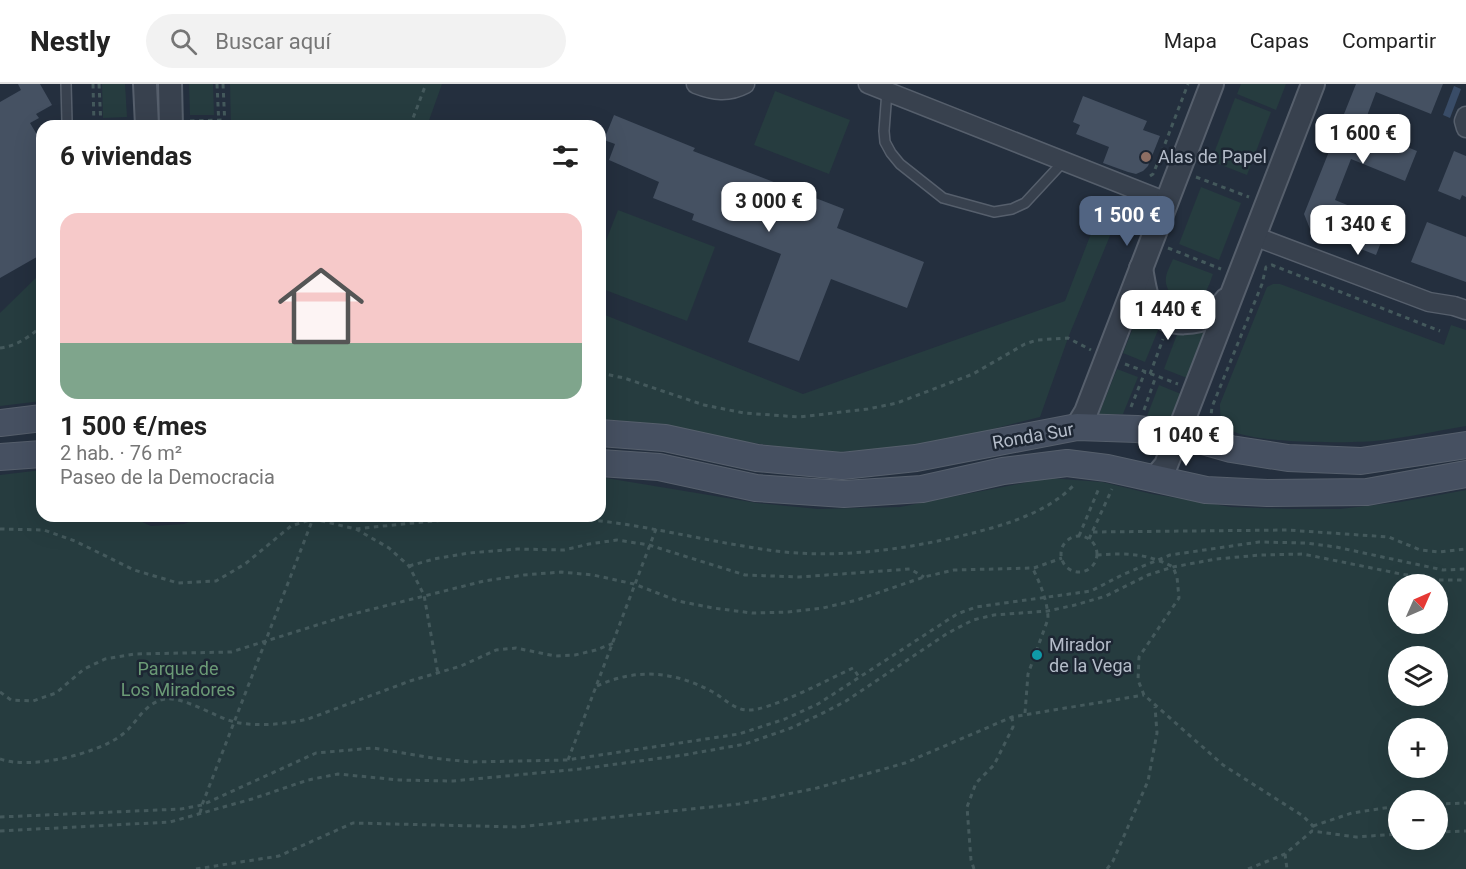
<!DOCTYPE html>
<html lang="es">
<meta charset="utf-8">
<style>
body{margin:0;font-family:Roboto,sans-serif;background:#f2f2f2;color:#222;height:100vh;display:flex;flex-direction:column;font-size:22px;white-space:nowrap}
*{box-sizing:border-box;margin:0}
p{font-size:20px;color:#767676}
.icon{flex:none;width:33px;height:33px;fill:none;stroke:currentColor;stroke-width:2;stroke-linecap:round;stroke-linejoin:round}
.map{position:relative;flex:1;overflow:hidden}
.panel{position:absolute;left:36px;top:36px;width:570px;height:402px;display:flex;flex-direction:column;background:#fff;border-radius:18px;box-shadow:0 6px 24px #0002}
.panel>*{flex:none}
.needle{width:39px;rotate:45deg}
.tools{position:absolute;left:1388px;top:490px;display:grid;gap:12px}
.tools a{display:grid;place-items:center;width:60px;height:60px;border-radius:50%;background:#fff;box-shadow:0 6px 24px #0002;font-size:30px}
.price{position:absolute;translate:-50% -51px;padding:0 14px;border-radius:12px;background:#fff;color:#222;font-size:20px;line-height:39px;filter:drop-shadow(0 2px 3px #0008)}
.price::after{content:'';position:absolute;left:50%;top:36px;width:18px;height:14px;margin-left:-9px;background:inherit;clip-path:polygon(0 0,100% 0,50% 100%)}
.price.on{background:#516482;color:#fff}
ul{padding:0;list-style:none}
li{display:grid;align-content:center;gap:12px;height:318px;padding:0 24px}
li+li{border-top:2px solid #e0e0e0}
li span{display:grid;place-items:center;height:186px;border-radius:18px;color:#555}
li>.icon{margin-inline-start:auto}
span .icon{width:108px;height:108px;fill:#fffc;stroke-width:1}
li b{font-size:26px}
h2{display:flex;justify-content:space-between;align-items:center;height:72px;padding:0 24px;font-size:26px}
header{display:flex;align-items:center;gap:36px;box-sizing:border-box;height:84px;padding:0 30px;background:#fff;border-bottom:2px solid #e0e0e0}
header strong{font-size:28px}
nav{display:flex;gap:33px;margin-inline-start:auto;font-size:21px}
.search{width:420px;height:54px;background:#f2f2f2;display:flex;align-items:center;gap:15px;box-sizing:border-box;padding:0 21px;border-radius:33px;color:#767676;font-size:22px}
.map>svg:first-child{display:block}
</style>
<header>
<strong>Nestly</strong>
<div class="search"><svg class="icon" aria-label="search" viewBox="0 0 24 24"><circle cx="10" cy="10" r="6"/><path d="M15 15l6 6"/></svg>Buscar aquí</div>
<nav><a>Mapa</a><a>Capas</a><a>Compartir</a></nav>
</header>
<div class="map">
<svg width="1466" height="785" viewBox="0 0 1466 785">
<rect width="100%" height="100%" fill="#242f3e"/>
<g fill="#263c3f" fill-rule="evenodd">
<polygon points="102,0 125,0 127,33 103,34"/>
<polygon points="189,0 213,0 214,31 190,31"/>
<polygon points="230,0 442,0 427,42 231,42"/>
<polygon points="1241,0 1286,0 1276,26 1237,10"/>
<polygon points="775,7 850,36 829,90 754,61"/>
<polygon points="1235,14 1271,28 1247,91 1211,77"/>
<polygon points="1201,103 1241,119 1219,176 1179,160"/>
<polygon points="618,126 715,163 687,237 600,204 600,172"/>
<polygon points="1099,129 1116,137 1068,254 1040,333 973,350 906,364 837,368 810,367 740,357 655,340 600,335 600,229 803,310 1065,217"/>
<path d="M1173,175L1213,190C1210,198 1208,206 1202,212C1188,225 1163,212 1166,193C1167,187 1171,180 1173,175Z"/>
<polygon points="42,188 42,317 0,322 0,229"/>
<path d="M1273,200H1280L1444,261L1451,241L1466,246V342C1436,347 1405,354 1375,357C1349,359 1241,361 1225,342C1220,336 1220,328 1220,320L1267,203Z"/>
<polygon points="1143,219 1161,239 1145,278 1123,269"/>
<polygon points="1206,243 1187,294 1164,285 1179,245"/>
<polygon points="1117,285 1138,293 1123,330 1099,330"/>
<polygon points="1159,301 1181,310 1170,335 1147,332"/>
<path d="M42,386V432H129L151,442L184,440L205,432H600V393L757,419L818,425L900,423L1049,394L1102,398L1152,410L1231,423L1289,425H1340L1400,418L1466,406V785H0V391ZM1398,501H1437V540H1398ZM1398,573H1437V612H1398ZM1398,645H1437V684H1398ZM1398,717H1437V756H1398Z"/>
</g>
<polygon fill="#394c67" points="1454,2 1461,5 1450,34 1443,31"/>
<g fill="#455162">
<polygon points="18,0 40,0 52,21 36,30 39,34 30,39 42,59 42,170 0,194 0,18 21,6"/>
<polygon points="1356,0 1443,0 1431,30 1376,8 1362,45 1417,67 1405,97 1351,75 1335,116 1389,138 1376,171 1310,145 1304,130"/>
<polygon points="1083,12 1147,37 1143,46 1160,52 1148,82 1143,87 1136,90 1128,88 1103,79 1109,63 1076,50 1080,41 1073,38"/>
<polygon points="614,31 695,64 693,67 844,125 837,144 924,178 907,224 831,195 799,277 748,258 781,170 692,136 694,130 653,114 659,98 609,76 615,60 604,56"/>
<polygon points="1454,67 1466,72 1466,113 1462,111 1460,116 1438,107"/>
<polygon points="1427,138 1466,153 1466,198 1411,178"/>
</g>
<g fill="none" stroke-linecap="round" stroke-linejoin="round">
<g stroke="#565f6c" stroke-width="12">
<g id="service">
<polyline points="66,0 67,37"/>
<polyline points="887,7 884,47 885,58 891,69 900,80 943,114 994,128 1012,125 1025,119 1064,77"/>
</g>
</g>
<g stroke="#565f6c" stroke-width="21">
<g id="minor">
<path d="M696,0C714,7 728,9 745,0"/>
<polyline points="868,0 1167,118"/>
<polyline points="1466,32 1464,37 1466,44"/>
<polyline points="1254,152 1429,218 1454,222 1466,226"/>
</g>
</g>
<g stroke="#565f6c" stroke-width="26">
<g id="tertiary">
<polyline points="145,0 147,42"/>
<polyline points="170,0 171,42"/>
<path d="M1141,184C1144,199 1145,217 1156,228C1171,243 1197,240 1213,230C1218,227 1222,221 1226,216"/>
<polyline points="1077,343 1086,328 1212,0"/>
<polyline points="1155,394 1166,381 1313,0"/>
</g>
</g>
<g stroke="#565f6c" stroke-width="28">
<g id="secondary">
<polyline points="0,339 42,334"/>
<polyline points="600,349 665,354 757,374 842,382 916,374 1077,343 1137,345 1178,350 1231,365 1288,374 1361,377 1466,361"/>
<polyline points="0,373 42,370"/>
<polyline points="600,379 659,383 756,404 844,410 922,405 1003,387 1067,379 1107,384 1206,406 1267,409 1367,408 1466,390"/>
</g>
</g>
<g stroke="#44595c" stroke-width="3" stroke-dasharray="4.5 4.5" stroke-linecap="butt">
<polyline points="93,0 94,42"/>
<polyline points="99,0 101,42"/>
<polyline points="217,0 219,42"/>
<polyline points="223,0 225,42"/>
<polyline points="190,37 225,36"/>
<polyline points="94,40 129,39"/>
<polyline points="410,42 426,0"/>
<polyline points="1150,92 1153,90 1158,78 1188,0"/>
<polyline points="1196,93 1249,113"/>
<polyline points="1127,149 1134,151"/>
<polyline points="1168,164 1221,185"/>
<path d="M0,264C17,262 29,253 42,242"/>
<polyline points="1125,280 1178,300"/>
<polyline points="600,289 624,294 704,321 744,329 799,333 868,325 897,319 973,290 1025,260 1037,256 1068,254 1091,266"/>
<polyline points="1150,290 1163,255"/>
<polyline points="1131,323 1145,288"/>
<polyline points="1144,326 1156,292"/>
<polyline points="1213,338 1211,331 1212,323 1262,200 1266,183 1272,181 1440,247"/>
<polyline points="0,445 44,446 75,457 134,486 178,499 216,497 245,480 291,442 313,435 356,445 389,464 409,482 424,511 438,590"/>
<path d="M356,445C420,438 486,431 550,433C627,435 700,457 775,467C841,475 909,465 973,449C1008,440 1048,428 1074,401"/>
<polyline points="1093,448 1287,446 1389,453 1420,466 1439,468 1466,465"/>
<polyline points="1079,452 1099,404"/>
<circle cx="1079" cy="470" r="18"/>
<polyline points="1089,455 1112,405"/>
<path d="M1097,471C1127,469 1146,469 1173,483L1177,493L1179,514L1139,573L1138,596L1144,611L1223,681L1303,732L1313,742L1312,747"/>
<polyline points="409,482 434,475 469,469 517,465 564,466 589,460 617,456 649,461 745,491 799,493 910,485 924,493"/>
<path d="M597,602C636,584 673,587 711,607C723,613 734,626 747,626C768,628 831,594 853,584L859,593"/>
<polyline points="0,608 11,616 33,617 56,609 84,585 105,575 135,570 231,568 349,531 484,497 524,491 561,488 593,491 634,500 678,517 713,524 752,529 788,528 823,524 857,516 924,493 954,486 1034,484 1062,474"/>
<path d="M1025,629L1028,590L1048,535C1048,518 1040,499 1032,483"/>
<path d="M0,675C31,686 98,670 123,650C138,638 144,619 165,615C183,612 217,634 235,638C258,643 286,640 308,635L410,597L461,582L496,566L516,564L555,572L575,571L596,566L614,559"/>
<polyline points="568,676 656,445"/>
<polyline points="1437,720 1466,719"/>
<polyline points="200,729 202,721 314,432"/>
<polyline points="0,733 181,725 202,721 316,669 373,664 433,674 470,678 567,676 739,650 785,635 818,620 957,530 976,523 1091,507 1124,490 1170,471 1259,458 1306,459 1336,463 1443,486 1466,485"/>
<polyline points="1313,742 1352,729 1398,722"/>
<polyline points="0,747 170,738 252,715 308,696 338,690 399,696 453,697 580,685 684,671 745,660 791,644 821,630 846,617 948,549 973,536 994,531 1048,527 1075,521 1106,512 1148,491 1173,483 1216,475 1261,471 1303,470 1401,490 1439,496 1466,496"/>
<polyline points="1437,748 1466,747"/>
<polyline points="1285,770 1287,785"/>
<polyline points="196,785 279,772 353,739 518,743 739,720 817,704 905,679 1012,633 1144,611"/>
<polyline points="974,785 971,776 967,723 976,699 994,681 1013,643 1012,633"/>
<polyline points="1107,785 1113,777 1148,697 1157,649 1155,623"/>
<polyline points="1248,785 1285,770 1312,747 1356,753 1398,750"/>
</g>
<use href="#service" stroke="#38414e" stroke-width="9"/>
<use href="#minor" stroke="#38414e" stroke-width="18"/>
<use href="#tertiary" stroke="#38414e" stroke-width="22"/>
<use href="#secondary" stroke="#465061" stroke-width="26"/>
</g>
<circle fill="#8d6e63" stroke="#1d2633" stroke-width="2" cx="1146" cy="73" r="6"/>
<circle fill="#0f9aa8" stroke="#1d2633" stroke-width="2" cx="1037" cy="571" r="6"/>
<g text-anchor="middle" stroke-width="5" stroke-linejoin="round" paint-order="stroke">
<g font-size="18" fill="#b4bcc9" stroke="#1d2633" text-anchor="start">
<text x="1158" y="79">Alas de Papel</text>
<text x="1049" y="567">Mirador<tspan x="1049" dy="21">de la Vega</tspan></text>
</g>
<g font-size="18" fill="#b4bcc9" stroke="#1d2633">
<text transform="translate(1033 352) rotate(-10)" y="6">Ronda Sur</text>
</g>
<g font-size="18" fill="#6b9a76" stroke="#1d2633">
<text x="178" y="591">Parque de<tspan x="178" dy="21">Los Miradores</tspan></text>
</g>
</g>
</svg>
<div class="tools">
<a><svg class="needle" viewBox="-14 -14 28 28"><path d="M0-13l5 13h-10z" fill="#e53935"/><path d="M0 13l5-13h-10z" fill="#767676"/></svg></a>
<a><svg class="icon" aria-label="layers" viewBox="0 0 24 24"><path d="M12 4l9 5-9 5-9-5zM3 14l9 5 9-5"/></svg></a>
<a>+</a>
<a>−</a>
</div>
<b class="price" style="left:1363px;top:81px">1 600 €</b>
<b class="price" style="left:769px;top:149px">3 000 €</b>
<b class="price on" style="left:1127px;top:163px">1 500 €</b>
<b class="price" style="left:1358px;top:172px">1 340 €</b>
<b class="price" style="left:1168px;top:257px">1 440 €</b>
<b class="price" style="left:1186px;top:383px">1 040 €</b>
<section class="panel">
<h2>6 viviendas<svg class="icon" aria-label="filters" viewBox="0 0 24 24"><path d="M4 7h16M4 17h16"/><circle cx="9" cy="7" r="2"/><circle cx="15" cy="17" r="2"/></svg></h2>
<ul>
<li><span style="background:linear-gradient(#f6c9c9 70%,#7fa58c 0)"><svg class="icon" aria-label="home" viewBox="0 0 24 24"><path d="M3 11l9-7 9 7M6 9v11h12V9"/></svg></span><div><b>1 500 €/mes</b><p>2 hab. · 76 m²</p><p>Paseo de la Democracia</p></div></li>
</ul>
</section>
</div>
